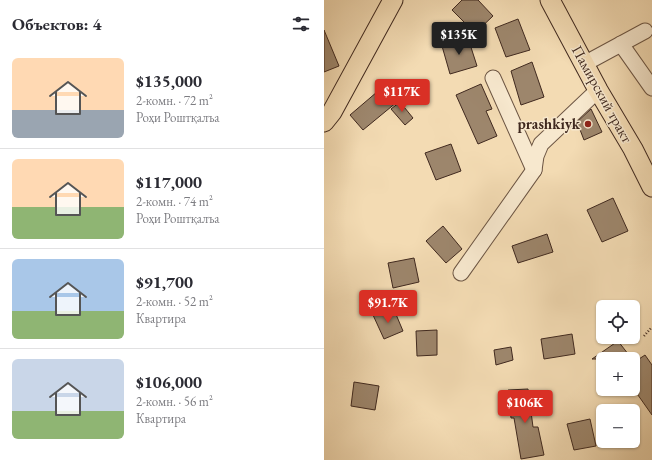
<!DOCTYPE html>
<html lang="ru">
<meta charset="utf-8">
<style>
body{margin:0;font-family:"EB Garamond",serif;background:#f2f2f3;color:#2b2b33;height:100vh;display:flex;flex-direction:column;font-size:15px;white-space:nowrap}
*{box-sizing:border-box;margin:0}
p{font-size:13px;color:#7c7c81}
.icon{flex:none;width:22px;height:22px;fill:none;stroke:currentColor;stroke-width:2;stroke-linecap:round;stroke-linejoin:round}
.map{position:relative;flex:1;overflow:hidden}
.details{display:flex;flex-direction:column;background:#fff;width:324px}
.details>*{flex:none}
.tools{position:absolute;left:272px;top:300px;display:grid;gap:8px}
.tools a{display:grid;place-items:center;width:44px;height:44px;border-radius:6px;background:#fff;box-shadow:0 1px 3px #0004;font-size:20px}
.price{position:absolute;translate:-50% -34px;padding:0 9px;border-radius:4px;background:#d93025;color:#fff;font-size:13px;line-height:26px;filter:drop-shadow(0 1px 2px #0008)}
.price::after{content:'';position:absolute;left:50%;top:24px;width:12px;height:9px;margin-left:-6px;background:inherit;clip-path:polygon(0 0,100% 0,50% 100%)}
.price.active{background:#222;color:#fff}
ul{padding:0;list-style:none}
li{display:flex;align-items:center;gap:12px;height:100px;padding:0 12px}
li+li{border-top:1px solid #e1e1e2}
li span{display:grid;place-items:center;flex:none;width:112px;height:80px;border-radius:6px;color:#555}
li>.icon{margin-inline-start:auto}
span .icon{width:48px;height:48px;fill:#fffc;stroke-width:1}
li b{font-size:17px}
h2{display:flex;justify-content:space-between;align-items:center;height:48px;padding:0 12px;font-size:17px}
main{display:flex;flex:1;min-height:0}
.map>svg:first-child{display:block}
</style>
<main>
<section class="details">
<h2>Объектов: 4<svg class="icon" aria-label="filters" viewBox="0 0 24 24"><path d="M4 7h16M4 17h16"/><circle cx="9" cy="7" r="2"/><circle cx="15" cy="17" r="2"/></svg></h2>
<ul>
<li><span style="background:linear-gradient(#ffd9b3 65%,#9aa5b1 0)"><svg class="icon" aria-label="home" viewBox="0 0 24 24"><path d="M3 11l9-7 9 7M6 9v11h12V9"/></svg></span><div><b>$135,000</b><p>2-комн. · 72 m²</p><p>Роҳи Роштқалъа</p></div></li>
<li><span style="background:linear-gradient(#ffd9b3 60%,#8fb573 0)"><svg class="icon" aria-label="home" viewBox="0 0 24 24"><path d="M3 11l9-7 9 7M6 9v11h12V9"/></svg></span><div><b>$117,000</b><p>2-комн. · 74 m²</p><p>Роҳи Роштқалъа</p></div></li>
<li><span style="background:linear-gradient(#a9c7e8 65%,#8fb573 0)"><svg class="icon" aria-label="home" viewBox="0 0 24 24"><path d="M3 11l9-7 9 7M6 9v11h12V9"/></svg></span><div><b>$91,700</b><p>2-комн. · 52 m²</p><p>Квартира</p></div></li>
<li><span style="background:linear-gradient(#c9d6e8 65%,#8fb573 0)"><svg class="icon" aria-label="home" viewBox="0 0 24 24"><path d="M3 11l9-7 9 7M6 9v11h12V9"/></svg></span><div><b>$106,000</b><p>2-комн. · 56 m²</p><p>Квартира</p></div></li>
</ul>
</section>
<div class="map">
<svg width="328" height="460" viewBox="0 0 328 460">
<rect width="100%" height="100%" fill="#f3dbb3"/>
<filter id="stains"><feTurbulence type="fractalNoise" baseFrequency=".005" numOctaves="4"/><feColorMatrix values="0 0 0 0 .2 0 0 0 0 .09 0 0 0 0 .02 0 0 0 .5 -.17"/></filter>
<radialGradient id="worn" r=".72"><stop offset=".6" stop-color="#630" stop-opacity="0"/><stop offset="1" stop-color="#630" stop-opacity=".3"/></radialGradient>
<g fill="#9d866c" stroke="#40291f">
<polygon points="138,0 154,0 169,16 151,33 128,10"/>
<polygon points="194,19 206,50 182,57 171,28"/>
<polygon points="0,30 15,66 0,72"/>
<polygon points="144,38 153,66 126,74 118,46"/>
<polygon points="208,62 220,97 197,105 187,71"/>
<polygon points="157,84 168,109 162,111 173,136 154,144 132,95"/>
<polygon points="60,86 73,102 39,130 26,115"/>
<polygon points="76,102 89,118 81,125 67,109"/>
<polygon points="267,109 278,132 260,140 253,122"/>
<polygon points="127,144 137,171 112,180 101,153"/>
<polygon points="289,198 304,231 278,242 263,210"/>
<polygon points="119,226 138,249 122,263 102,241"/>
<polygon points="223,234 229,252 194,263 188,246"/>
<polygon points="90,258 95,282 69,288 64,263"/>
<polygon points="61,310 63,315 71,312 79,331 60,339 49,315"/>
<polygon points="113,330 113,355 93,356 92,331"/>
<polygon points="248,334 251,354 220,359 217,339"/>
<polygon points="294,341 308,359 268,359"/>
<polygon points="187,347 189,360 172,365 170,350"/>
<polygon points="321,355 328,365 328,415 309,388 309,363"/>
<polygon points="30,382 55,386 51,410 27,406"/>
<polygon points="204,389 209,427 214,427 220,455 197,459 190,418 187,418 184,390"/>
<polygon points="266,419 272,446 250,450 243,424"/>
</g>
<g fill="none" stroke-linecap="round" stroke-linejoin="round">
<g stroke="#6d5644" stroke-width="17">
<g id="minor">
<polyline points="297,44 328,88"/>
<polyline points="260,64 321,31"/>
<polyline points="169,78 210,170"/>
<polyline points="137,273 210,170 212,156 217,144 274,90"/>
</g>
</g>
<g stroke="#40291f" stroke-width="21">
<g id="major">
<polyline points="226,0 274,90 309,149 328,187"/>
<polyline points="0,122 8,112 69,0"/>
</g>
</g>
<polyline stroke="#40291f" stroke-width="2.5" stroke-dasharray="1 2" stroke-linecap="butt" points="320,336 328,327"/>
<use href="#minor" stroke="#f7e8ce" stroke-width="15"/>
<use href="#major" stroke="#f3dbb3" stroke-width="19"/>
</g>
<circle fill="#8f2418" stroke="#f7e8ce" stroke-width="1.5" cx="264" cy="124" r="4"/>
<g text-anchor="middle" stroke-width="3" stroke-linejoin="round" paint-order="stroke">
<g font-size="15" fill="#40291f" stroke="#f7e8ce">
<text transform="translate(278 94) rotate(61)" y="5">Памирский тракт</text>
</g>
<g font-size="15" font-weight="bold" fill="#40291f" stroke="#f7e8ce" text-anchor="end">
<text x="256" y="129">prashkiyk</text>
</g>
</g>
<rect width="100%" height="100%" filter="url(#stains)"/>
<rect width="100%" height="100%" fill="url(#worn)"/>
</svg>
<div class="tools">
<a><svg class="icon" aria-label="locate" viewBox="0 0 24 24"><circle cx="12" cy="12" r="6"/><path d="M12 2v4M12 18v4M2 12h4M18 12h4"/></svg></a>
<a>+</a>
<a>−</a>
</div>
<b class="price active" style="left:135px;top:56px">$135K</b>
<b class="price" style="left:78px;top:113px">$117K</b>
<b class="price" style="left:64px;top:324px">$91.7K</b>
<b class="price" style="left:201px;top:424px">$106K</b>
</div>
</main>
